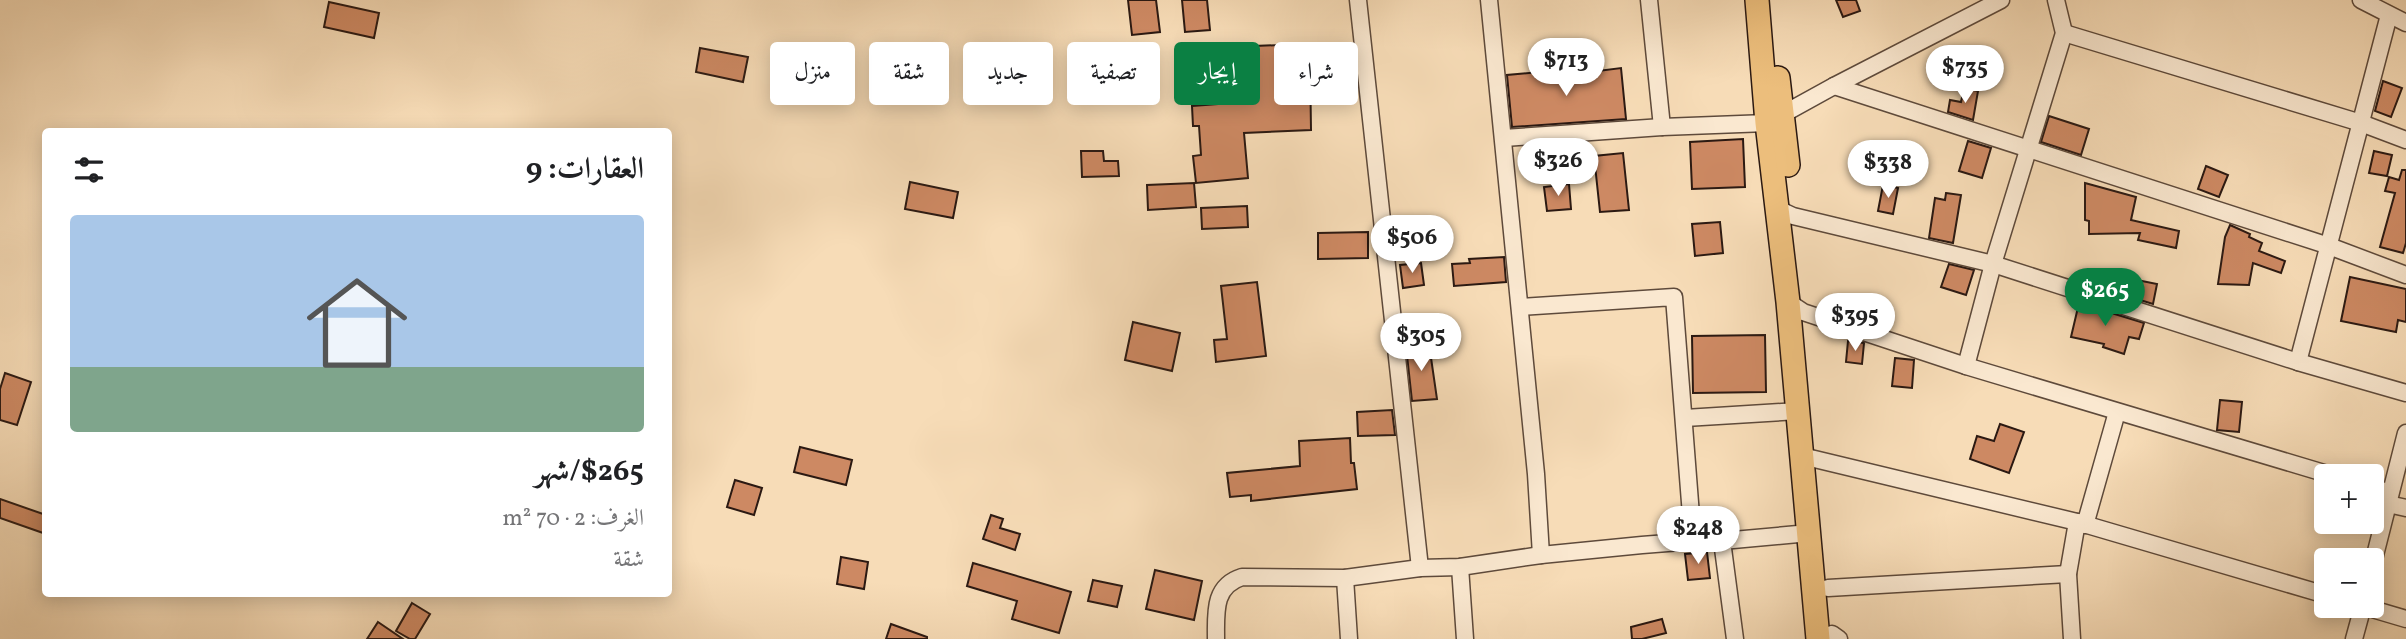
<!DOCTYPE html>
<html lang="ar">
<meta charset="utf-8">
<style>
body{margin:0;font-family:Vollkorn,Amiri,serif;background:#f2f2f2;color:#202124;direction:rtl;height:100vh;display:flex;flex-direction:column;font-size:26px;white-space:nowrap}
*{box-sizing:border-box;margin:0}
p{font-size:23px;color:#757577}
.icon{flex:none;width:38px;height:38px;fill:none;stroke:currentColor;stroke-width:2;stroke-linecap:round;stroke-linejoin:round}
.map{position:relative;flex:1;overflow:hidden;direction:ltr}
.side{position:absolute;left:42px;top:128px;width:630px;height:469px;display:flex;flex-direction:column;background:#fff;border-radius:7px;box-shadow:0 4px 18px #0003;direction:rtl}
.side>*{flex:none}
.guide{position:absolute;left:693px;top:42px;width:665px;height:63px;direction:rtl;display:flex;gap:14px}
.controls{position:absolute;left:2314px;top:464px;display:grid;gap:14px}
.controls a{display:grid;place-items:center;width:70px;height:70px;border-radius:7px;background:#fff;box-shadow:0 4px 18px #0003;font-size:35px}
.price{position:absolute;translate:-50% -60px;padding:0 16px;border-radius:24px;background:#fff;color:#222;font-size:23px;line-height:46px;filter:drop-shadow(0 2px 4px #0008)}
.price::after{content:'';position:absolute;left:50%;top:42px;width:21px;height:16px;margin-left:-10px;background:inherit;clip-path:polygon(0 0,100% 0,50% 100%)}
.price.selected{background:#0b8043;color:#fff}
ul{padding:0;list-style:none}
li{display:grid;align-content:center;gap:14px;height:371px;padding:0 28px}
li+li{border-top:2px solid #e0e0e0}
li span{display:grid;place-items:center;height:217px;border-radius:7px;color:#555}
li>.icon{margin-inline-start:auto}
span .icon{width:126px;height:126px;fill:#fffc;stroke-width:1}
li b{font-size:30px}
h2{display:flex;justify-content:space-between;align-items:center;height:84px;padding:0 28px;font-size:30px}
.tag{padding:0 24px;border-radius:7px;background:#fff;box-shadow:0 4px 18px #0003;font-size:24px;line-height:63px}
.tag.selected{background:#0b8043;color:#fff}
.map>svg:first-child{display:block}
</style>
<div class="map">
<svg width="2406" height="639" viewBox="0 0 2406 639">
<rect width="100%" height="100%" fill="#f7dcb7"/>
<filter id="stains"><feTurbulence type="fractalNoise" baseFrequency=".00286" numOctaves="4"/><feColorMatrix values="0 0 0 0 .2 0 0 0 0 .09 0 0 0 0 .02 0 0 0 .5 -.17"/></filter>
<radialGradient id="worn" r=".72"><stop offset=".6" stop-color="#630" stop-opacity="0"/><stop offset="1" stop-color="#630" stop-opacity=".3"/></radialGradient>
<g fill="#cd8963" stroke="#2b1912" stroke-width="2">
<polygon points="1128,0 1156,0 1160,32 1132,35"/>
<polygon points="1182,0 1207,0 1210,30 1185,32"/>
<polygon points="1836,0 1856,0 1860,11 1843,17"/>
<polygon points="329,2 379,13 374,38 324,27"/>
<polygon points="1280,45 1281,63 1310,61 1311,130 1244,133 1248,178 1196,183 1193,156 1201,155 1199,126 1193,126 1192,106 1257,101 1254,46"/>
<polygon points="700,48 748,57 743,82 696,72"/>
<polygon points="1621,68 1626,119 1512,127 1507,75 1539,72 1539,75 1590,72"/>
<polygon points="1122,69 1123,94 1071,97 1069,76 1085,75 1085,71"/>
<polygon points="2383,81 2402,88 2391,117 2375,111"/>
<polygon points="1964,88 1978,91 1973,120 1948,112 1950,100 1961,102"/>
<polygon points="2049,116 2089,129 2081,155 2041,142"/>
<polygon points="1743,139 1745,187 1692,189 1690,142"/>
<polygon points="1968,141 1991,148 1982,178 1959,171"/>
<polygon points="1081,151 1103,151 1104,161 1118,161 1119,176 1082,177"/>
<polygon points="2374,151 2392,155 2387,176 2369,173"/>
<polygon points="1623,153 1629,210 1600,212 1594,156"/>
<polygon points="2206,166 2228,175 2219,197 2198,189"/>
<polygon points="2402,170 2406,170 2406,243 2403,253 2380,247 2395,193 2385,191 2389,177 2399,180"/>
<polygon points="910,182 958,192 953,218 905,209"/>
<polygon points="1194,183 1196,207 1148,210 1147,185"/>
<polygon points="2085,183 2136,197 2131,220 2179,231 2176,248 2138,240 2140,233 2089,234 2089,221 2085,220"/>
<polygon points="1569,184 1571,209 1547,211 1544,187"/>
<polygon points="1883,185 1898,188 1893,214 1878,211"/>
<polygon points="1946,193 1961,195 1953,243 1929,238 1935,198 1945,200"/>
<polygon points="1247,206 1248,227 1202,229 1201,208"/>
<polygon points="1720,222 1723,253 1695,256 1692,224"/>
<polygon points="2230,225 2250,234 2249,237 2262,243 2259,251 2285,261 2281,273 2253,263 2249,285 2218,284 2225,237"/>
<polygon points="1368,232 1368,258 1318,259 1318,233"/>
<polygon points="1504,257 1506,282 1454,286 1452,264 1470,263 1469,259"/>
<polygon points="1421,263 1424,285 1403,288 1400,265"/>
<polygon points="1949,264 1974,270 1966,295 1941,287"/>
<polygon points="2350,277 2406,289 2406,322 2398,320 2396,332 2341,321"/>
<polygon points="2127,278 2157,284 2153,304 2124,295"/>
<polygon points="1257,282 1266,356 1216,362 1214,340 1227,339 1221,286"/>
<polygon points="2079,303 2144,323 2139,339 2129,337 2124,354 2103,347 2104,344 2071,337"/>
<polygon points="1133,322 1180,333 1172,371 1125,360"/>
<polygon points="1765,335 1766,392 1693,393 1692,336"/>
<polygon points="1848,341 1864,343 1862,364 1846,362"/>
<polygon points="1429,344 1437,399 1412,401 1406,346"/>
<polygon points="1895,358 1914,360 1912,388 1892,386"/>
<polygon points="5,373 31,382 17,425 0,420 0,389"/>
<polygon points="2220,400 2242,402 2239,432 2217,430"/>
<polygon points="1392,410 1395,435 1358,436 1357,412"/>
<polygon points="2000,424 2024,432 2009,473 1970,459 1977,436 1994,441"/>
<polygon points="1350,438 1351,463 1354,463 1357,489 1251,501 1251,495 1230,497 1227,473 1300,466 1299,441"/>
<polygon points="800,447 852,460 846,485 794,472"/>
<polygon points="735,480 762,488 754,515 727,507"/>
<polygon points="0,499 46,515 46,534 0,518"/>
<polygon points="991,515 1003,519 1000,528 1020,534 1015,550 983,539"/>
<polygon points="1707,552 1710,578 1688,580 1685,554"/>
<polygon points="841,557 868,562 864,589 837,584"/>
<polygon points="973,563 1071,592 1059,633 1012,619 1017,601 967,586"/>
<polygon points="1155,570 1202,581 1194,620 1146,609"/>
<polygon points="1093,580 1122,586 1117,607 1088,601"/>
<polygon points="412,603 430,614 415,639 410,639 396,631"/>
<polygon points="1662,619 1666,633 1642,639 1632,639 1631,627"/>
<polygon points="378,622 403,639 367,639"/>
<polygon points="891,624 927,637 927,639 886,639"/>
</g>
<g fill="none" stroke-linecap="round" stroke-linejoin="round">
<g stroke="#5e4a3b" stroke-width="19">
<g id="street">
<polyline points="1358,0 1420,568"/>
<polyline points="1489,0 1536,474 1541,555"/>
<polyline points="1649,0 1662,127"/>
<polyline points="2361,0 2406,23"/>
<polyline points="2064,33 2361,123 2406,140"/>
<polyline points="1834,86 2329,246 2406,275"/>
<polyline points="1504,138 1662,127 1767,123 1834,86 2001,0"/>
<polyline points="1778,209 1793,216 1993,264 2298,362 2406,393"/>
<polyline points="1788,302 1803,312 1966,366 2334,476"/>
<polyline points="1520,307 1674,297 1693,541"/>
<polyline points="2298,362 2389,15"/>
<polyline points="1966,366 1993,264 2064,33 2056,0"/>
<polyline points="1685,418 1798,411"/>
<polyline points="1802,456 2077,522 2326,595"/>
<polyline points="2371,487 2390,493"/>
<polyline points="2388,504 2406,508"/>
<polyline points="2085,525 2117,412"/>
<polyline points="1722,541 1735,639"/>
<polyline points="1460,567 1465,639"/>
<polyline points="2371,571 2406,433"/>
<polyline points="1345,578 1349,639"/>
<polyline points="1828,588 2068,574"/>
<polyline points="2362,606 2406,619"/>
<polyline points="1832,634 1839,639"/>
<path d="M1216,639C1216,613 1213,586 1242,577L1345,578L1420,568L1460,567L1541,555L1642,545L1693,541H1722L1809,533"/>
<polyline points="2072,639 2068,574 2077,522"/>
<polyline points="2354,639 2363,606"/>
</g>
</g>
<g stroke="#2b1912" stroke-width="26">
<g id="primary">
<polyline points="1757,0 1767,123 1788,302 1818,639"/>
<polyline points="1778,78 1788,165"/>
</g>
</g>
<use href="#street" stroke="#fae8d0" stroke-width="16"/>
<use href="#primary" stroke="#ecbe7c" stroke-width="23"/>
</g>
<rect width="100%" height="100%" filter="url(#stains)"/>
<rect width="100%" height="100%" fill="url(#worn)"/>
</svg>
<div class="controls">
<a>+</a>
<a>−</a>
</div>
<b class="price" style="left:1566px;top:98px">$713</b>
<b class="price" style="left:1965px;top:105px">$735</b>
<b class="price" style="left:1558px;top:198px">$326</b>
<b class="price" style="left:1888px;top:200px">$338</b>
<b class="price" style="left:1412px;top:275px">$506</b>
<b class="price selected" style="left:2105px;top:328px">$265</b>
<b class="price" style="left:1855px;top:353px">$395</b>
<b class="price" style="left:1421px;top:373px">$305</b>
<b class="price" style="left:1698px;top:566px">$248</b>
<div class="guide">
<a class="tag">شراء</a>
<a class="tag selected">إيجار</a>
<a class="tag">تصفية</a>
<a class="tag">جديد</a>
<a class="tag">شقة</a>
<a class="tag">منزل</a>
</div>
<section class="side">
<h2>العقارات: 9<svg class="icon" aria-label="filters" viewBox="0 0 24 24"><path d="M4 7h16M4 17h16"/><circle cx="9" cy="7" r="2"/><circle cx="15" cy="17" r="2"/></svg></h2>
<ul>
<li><span style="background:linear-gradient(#a9c7e8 70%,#7fa58c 0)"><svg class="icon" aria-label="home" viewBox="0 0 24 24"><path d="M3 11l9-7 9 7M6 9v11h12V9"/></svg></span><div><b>$265/شهر</b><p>الغرف: 2 · 70 m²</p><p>شقة</p></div></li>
</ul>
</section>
</div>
